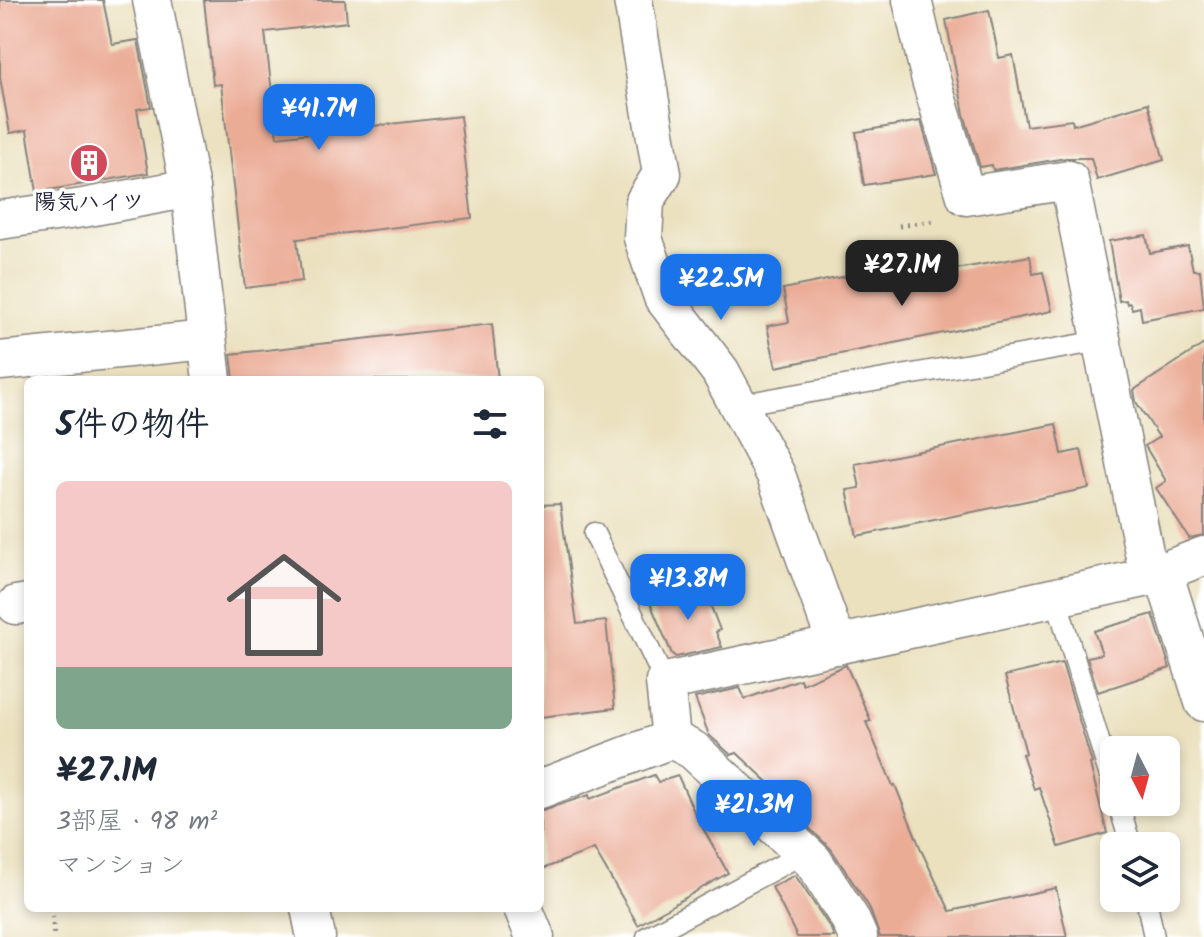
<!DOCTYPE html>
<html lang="ja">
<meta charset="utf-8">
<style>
body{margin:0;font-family:Kalam,"Klee One",sans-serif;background:#f2f2f3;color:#1f2937;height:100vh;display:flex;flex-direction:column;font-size:30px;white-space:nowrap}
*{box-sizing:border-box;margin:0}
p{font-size:26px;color:#747a83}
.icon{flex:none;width:44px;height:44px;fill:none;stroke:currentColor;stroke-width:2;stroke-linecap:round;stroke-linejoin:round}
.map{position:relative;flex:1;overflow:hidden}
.details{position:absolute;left:24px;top:376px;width:520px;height:536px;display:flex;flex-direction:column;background:#fff;border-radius:12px;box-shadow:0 4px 12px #0003}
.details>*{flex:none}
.needle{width:52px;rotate:174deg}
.tools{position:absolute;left:1100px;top:736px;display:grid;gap:16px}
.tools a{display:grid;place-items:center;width:80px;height:80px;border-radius:12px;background:#fff;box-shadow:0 4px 12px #0003;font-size:40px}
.price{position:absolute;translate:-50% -68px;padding:0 18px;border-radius:16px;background:#1a73e8;color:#fff;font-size:26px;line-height:52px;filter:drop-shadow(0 2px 4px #0008)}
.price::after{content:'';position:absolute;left:50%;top:48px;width:24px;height:18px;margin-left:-12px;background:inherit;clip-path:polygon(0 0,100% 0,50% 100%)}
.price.current{background:#222;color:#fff}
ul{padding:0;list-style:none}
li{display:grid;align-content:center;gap:16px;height:424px;padding:0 32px}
li span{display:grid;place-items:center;height:248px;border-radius:12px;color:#555}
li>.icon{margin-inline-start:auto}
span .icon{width:144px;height:144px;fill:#fffc;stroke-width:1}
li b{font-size:34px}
h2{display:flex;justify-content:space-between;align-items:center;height:96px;padding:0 32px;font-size:34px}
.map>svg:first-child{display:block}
</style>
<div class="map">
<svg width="1204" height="937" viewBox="0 0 1204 937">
<rect width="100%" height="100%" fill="#fff"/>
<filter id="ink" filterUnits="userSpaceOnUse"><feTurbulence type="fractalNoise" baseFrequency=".0125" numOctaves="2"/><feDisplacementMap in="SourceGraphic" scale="16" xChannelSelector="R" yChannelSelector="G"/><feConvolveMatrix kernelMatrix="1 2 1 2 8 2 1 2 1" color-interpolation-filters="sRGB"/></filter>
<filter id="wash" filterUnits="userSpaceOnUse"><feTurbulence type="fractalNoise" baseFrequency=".006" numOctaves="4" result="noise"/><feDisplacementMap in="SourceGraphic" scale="32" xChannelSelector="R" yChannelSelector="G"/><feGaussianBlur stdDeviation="1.8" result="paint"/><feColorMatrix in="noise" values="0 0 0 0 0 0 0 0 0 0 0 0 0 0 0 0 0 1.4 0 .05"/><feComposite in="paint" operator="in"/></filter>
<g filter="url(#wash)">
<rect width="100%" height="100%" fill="#ebe1bf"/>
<g id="blocks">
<g fill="#ebac96">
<polygon points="0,0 103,0 112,44 138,40 151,107 137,109 148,173 37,192 27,130 10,133 0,78"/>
<polygon points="204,0 345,0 347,22 265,32 277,137 460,116 472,218 297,239 302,281 245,288 221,84 213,85"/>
<polygon points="989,10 999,58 1013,55 1026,126 1072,120 1073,125 1148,103 1164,160 1097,180 1091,158 1066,158 993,170 992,165 980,167 964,114 946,20"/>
<polygon points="921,121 936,174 864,185 856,132"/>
<polygon points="1146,235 1150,253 1188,246 1193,270 1200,270 1204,308 1142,320 1140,307 1132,309 1130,303 1127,304 1126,300 1119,301 1109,241"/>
<polygon points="1030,256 1033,274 1043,272 1052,311 776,367 767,326 789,322 783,289 891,267 894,280"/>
<polygon points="492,324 498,380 234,380 231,354"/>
<polygon points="1204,344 1204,535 1189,538 1156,488 1166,481 1145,446 1159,437 1136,402 1134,390"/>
<polygon points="1056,424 1062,454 1081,450 1089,488 857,536 847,490 860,488 855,464"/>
<polygon points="560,504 577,624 606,621 615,708 540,717 540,505"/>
<polygon points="702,583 720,630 716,632 722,647 676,657 672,654 650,603"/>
<polygon points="1153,614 1170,668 1098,692 1087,657 1102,654 1094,631"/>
<polygon points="1062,663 1092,763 1090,764 1107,833 1059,847 1039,787 1034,789 1022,754 1026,753 1005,676"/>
<polygon points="846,665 871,721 866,722 893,786 895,785 922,852 950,911 1056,888 1067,937 880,937 869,907 831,849 804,823 797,809 737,753 731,755 709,735 695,698 740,688 745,699 800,679 802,684"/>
<polygon points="654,775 658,782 678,776 696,816 728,873 638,925 594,849 540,870 540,811 589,795 590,799"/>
<polygon points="795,875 831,929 834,937 797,937 772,887"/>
</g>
</g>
</g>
<g filter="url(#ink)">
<use href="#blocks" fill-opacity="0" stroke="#86827d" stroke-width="2"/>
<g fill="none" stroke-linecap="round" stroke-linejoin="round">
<g stroke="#86827d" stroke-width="23">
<g id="lane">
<polyline points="737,405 1101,341"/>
<polyline points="594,533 665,682"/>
<polyline points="1056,598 1114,790"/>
<polyline points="1118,802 1131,846"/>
<polyline points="1146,898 1154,937"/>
<polyline points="647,937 804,853"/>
</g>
</g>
<g stroke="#86827d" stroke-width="41">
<g id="street">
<polyline points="152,0 190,188 212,380"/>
<polyline points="633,0 662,174 645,201 643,238 663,297 720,371 776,475 837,645"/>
<polyline points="912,0 931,80 966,196 1069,180 1149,577"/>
<polyline points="0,220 83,208 190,188"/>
<polyline points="0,361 207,340"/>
<polyline points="1163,572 1204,702"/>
<polyline points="16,605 28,603"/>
<polyline points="671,739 665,682 1149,577 1204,556"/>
<polyline points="540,789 671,739 693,750 813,861 850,919 858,937"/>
<polyline points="310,908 316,937"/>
<polyline points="523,908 535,937"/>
</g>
</g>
<g stroke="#86827d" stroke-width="5" stroke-dasharray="2 6" stroke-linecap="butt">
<polyline points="899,226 933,221"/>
<polyline points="52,908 54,937"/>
</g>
<use href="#lane" stroke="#fff" stroke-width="20"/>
<use href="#street" stroke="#fff" stroke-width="38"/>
</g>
</g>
<defs>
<g id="building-disc" transform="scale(2)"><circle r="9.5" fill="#d1495b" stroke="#fff"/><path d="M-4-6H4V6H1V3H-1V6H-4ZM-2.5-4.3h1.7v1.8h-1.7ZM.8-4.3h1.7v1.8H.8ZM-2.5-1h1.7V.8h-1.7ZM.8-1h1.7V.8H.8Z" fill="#fff"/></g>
</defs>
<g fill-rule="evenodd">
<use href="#building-disc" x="89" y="163"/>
</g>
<g text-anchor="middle" stroke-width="7" stroke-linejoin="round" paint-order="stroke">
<g font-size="22" font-weight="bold" fill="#22223b" stroke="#fff">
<text x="89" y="209">陽気ハイツ</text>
</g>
</g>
</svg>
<div class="tools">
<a><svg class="needle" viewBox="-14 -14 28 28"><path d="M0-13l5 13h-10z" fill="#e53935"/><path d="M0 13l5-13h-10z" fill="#747a83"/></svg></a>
<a><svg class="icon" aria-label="layers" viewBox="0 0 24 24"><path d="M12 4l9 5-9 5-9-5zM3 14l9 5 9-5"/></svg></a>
</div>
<b class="price" style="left:319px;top:152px">¥41.7M</b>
<b class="price current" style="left:902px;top:308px">¥27.1M</b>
<b class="price" style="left:721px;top:322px">¥22.5M</b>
<b class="price" style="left:688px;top:622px">¥13.8M</b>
<b class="price" style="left:754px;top:848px">¥21.3M</b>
<section class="details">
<h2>5件の物件<svg class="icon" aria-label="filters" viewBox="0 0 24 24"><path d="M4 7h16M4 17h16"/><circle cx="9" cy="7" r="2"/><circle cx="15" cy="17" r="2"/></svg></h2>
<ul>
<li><span style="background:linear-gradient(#f6c9c9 75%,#7fa58c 0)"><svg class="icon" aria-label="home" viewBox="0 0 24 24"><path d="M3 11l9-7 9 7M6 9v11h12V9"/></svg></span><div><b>¥27.1M</b><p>3部屋 · 98 m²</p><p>マンション</p></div></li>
</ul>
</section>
</div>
